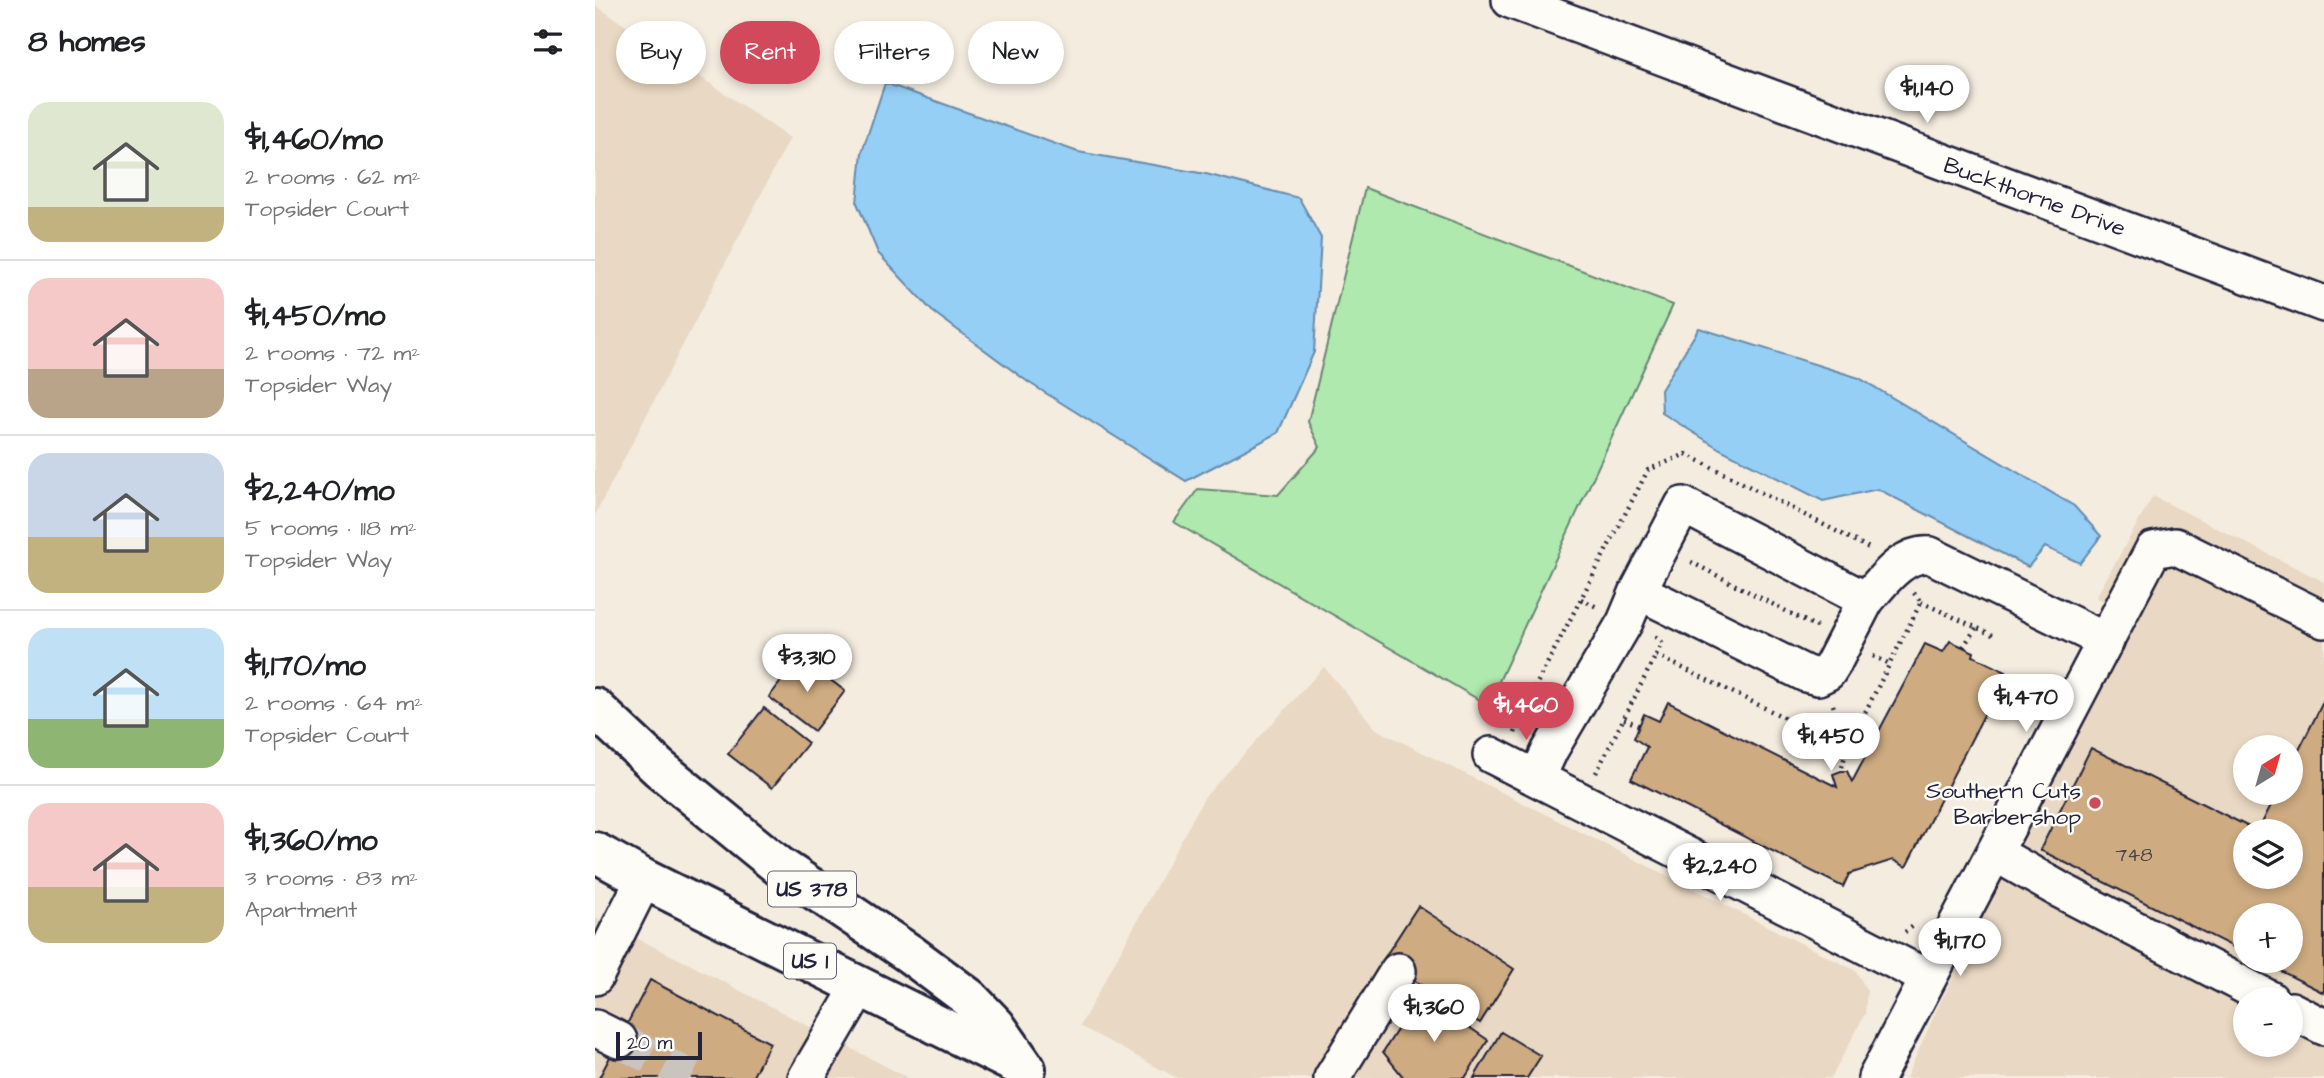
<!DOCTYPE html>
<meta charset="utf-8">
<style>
body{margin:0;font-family:"Architects Daughter",sans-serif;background:#f6f6f6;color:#202124;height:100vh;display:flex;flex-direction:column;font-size:26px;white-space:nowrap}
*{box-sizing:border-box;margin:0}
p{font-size:23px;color:#757577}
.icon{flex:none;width:38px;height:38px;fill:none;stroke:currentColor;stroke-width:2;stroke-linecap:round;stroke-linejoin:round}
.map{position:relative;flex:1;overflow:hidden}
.panel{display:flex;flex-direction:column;background:#fff;width:595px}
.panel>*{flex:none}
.hud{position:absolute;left:21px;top:21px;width:665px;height:63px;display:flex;gap:14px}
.needle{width:46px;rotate:37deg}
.buttons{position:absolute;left:1638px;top:735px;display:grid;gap:14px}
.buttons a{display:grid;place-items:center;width:70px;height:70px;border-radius:50%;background:#fff;box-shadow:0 4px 10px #0003;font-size:35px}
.scale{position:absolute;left:21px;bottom:18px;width:86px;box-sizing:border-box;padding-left:7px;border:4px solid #22223b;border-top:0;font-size:19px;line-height:24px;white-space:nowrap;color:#22223b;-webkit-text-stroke:5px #fdfcf7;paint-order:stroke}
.price{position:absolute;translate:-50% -60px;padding:0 16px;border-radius:24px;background:#fff;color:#222;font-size:23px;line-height:46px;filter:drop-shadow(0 2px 4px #0008)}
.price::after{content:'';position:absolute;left:50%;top:42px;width:21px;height:16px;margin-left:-10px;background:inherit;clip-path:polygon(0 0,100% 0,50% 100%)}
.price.active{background:#d1495b;color:#fff}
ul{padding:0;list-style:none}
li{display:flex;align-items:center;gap:21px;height:175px;padding:0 28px}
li+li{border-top:2px solid #e0e0e0}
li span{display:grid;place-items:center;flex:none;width:196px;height:140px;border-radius:21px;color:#555}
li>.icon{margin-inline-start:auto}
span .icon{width:84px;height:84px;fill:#fffc;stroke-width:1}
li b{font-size:30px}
h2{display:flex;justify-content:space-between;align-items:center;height:84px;padding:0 28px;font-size:30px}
.tag{padding:0 24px;border-radius:32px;background:#fff;box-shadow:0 4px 10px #0003;font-size:24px;line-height:63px}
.tag.active{background:#d1495b;color:#fff}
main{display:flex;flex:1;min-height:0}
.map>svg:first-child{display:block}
</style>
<main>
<section class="panel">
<h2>8 homes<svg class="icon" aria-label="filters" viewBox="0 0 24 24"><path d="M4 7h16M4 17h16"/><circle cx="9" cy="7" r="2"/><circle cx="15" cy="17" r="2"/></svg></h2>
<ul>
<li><span style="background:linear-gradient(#dfe7d0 75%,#c2b280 0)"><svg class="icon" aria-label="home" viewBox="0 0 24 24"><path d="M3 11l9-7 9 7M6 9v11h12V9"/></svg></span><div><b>$1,460/mo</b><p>2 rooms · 62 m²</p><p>Topsider Court</p></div></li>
<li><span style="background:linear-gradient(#f6c9c9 65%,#b9a48a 0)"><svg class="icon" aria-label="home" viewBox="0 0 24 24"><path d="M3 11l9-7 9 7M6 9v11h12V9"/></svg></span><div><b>$1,450/mo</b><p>2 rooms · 72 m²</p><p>Topsider Way</p></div></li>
<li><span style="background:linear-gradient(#c9d6e8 60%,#c2b280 0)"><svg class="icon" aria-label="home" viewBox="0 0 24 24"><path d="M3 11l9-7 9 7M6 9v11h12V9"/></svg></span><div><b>$2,240/mo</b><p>5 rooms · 118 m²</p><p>Topsider Way</p></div></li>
<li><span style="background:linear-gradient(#bfe0f5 65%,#8fb573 0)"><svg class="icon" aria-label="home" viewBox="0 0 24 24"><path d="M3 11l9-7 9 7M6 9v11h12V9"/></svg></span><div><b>$1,170/mo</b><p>2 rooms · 64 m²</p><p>Topsider Court</p></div></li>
<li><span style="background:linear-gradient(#f6c9c9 60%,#c2b280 0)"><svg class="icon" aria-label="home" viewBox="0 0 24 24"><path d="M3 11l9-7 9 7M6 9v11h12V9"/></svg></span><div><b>$1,360/mo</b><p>3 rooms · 83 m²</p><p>Apartment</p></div></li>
</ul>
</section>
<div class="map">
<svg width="1729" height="1078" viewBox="0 0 1729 1078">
<rect width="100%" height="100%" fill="#f4ecdf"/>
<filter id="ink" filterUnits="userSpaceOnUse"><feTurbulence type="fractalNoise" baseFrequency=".0143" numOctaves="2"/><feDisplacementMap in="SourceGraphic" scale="14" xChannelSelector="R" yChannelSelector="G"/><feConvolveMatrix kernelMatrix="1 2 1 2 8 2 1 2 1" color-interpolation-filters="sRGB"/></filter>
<g filter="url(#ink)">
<g fill="#e9d8c3" fill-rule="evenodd">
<polygon points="0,5 195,138 0,515"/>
<path d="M1558,496L1729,582V1078H1311L1343,1007L1538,618L1501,597ZM1650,747H1696V793H1650ZM1650,831H1696V877H1650ZM1650,915H1696V961H1650ZM1650,999H1696V1045H1650Z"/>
<polygon points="729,667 781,729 1261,971 1272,991 1270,1014 1236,1078 582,1078 485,1026 609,798"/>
<polygon points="0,918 94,964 313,1078 0,1078"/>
</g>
<polygon fill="#afe9ad" stroke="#688674" stroke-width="2" points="770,188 1078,305 893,705 579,522 603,489 683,495 725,447 713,422"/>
<g fill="#95cff5" stroke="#678aab" stroke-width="2">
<polygon points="290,83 483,152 611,174 704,198 726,238 719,352 683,433 591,481 433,382 337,311 283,253 262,203 267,152"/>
<polygon points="1104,328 1264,378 1479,506 1506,536 1485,563 1450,547 1433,567 1283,489 1228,501 1125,449 1067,413 1066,390"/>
</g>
<g fill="#ceab81" stroke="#22223b" stroke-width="2">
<polygon points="1355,641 1379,652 1378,656 1411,672 1311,867 1298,860 1254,874 1248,887 1036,779 1052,747 1039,738 1049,714 1064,721 1073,702 1242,787 1238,774 1246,771 1252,771 1257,782 1330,644 1348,652"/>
<polygon points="205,657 250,691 219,731 174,697"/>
<polygon points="1729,700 1729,993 1666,961 1696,961 1696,915 1650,915 1650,953 1445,850 1496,748 1662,831 1650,831 1650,877 1696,877 1696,831 1663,831 1682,793 1696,793 1696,766"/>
<polygon points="169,708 213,743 177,788 133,754"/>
<polygon points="823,906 919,969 885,1023 788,960"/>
<polygon points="55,980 175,1043 157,1078 4,1078"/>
<polygon points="825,994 893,1040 870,1078 809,1078 788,1052"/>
<polygon points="906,1032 946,1056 932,1078 879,1078"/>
</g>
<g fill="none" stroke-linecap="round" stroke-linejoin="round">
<polyline stroke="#cac4be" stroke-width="35" stroke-dasharray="35 18" stroke-linecap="butt" points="24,1040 96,1078"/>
<g stroke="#22223b" stroke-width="40">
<g id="minor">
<polyline points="915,0 1729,304"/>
<path d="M1271,600C1287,582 1308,552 1335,555L1511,641"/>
<polyline points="896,755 1333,978"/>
<polyline points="942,778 955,750 1030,622 1043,591 1088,505 1271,600 1238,664 1233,672 1223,677 1211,674 1043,591"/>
<polyline points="1400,853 1465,890 1675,999"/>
<polyline points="0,977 49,879"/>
<polyline points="1696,1010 1729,1027"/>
<polyline points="0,1028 24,1040"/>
<polyline points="211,1078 265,986"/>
<polyline points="737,1078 803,971"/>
<polyline points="1281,1078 1558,550 1580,546 1729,620"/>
</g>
</g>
<g stroke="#22223b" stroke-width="44">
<g id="major">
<polyline points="0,708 64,768 184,866 315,954 374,998 401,1026 431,1069"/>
<polyline points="0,852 49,879 429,1068"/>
</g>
</g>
<g stroke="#22223b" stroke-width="4.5" stroke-dasharray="2 5" stroke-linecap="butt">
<polyline points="1096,562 1222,627"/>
<polyline points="986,599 1002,607"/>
<polyline points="1326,602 1402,637"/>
<polyline points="1060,637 1067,642 1061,655"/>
<polyline points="1368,647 1381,628"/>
<polyline points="1278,656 1295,664"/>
<polyline points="1238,705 1252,748 1246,771"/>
<polyline points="1029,719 1045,726"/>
<polyline points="920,733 927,712 1053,470 1091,454 1276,549"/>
<polyline points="1001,773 1061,655 1252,748 1326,602 1319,593"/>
<polyline points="1310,932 1321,924"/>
</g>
<use href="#minor" stroke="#fdfcf7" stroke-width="35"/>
<use href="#major" stroke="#fdfcf7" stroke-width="38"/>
</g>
</g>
<circle fill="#d1495b" stroke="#fdfcf7" stroke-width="2.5" cx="1500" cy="803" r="7"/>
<g text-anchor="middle" stroke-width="5" stroke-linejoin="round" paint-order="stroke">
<g font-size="19" fill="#4d444c">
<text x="1539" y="861">748</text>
</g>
<g fill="#fdfcf7" stroke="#646373" stroke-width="2">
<rect x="173" y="871.5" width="88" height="35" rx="5"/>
<rect x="189" y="943.5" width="52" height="35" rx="5"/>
</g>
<g font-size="21" font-weight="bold" fill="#22223b">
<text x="217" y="896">US 378</text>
<text x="215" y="968">US 1</text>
</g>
<g font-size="23" fill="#22223b" stroke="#fdfcf7">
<text transform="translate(1440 196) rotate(20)" y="8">Buckthorne Drive</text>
</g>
<g font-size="23" fill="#22223b" stroke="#fdfcf7" text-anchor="end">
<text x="1486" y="798">Southern Cuts<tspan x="1486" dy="26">Barbershop</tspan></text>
</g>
</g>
</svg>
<div class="buttons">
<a><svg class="needle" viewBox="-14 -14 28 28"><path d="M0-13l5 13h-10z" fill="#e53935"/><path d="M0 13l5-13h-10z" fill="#757577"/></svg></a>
<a><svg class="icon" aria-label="layers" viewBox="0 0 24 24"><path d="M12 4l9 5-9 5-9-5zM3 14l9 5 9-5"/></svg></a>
<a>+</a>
<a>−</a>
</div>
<div class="scale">20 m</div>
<b class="price" style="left:1332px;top:125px">$1,140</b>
<b class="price" style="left:212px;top:694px">$3,310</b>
<b class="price" style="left:1431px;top:734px">$1,470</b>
<b class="price active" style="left:931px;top:742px">$1,460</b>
<b class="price" style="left:1236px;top:773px">$1,450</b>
<b class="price" style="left:1125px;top:903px">$2,240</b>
<b class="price" style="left:1365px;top:978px">$1,170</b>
<b class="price" style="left:839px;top:1044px">$1,360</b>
<div class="hud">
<a class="tag">Buy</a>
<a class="tag active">Rent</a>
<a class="tag">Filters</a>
<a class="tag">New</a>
</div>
</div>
</main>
